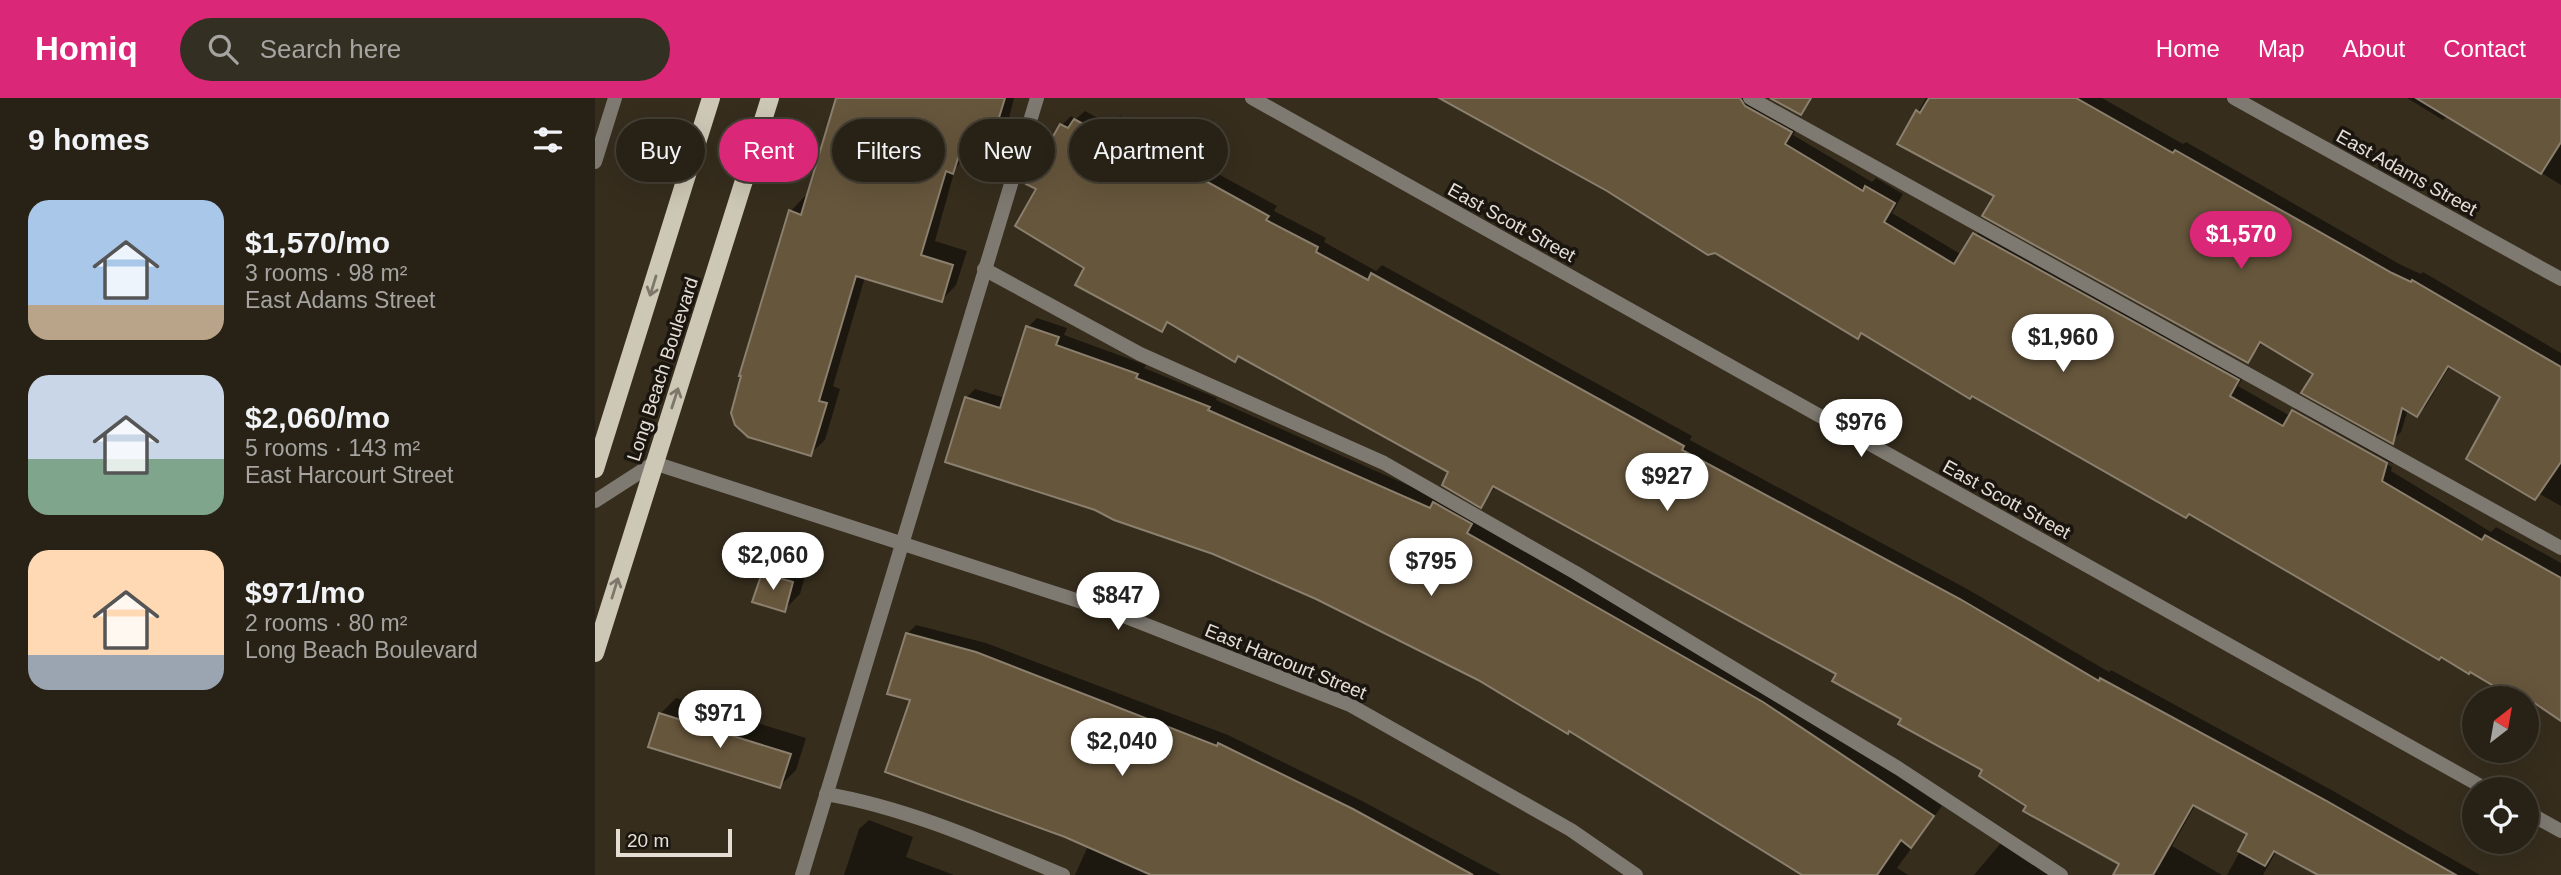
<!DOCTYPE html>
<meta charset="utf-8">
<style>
body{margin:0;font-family:Arial,sans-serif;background:#342f23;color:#f1f3f6;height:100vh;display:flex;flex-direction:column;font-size:26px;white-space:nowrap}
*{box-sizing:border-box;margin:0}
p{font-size:23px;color:#a5a4a1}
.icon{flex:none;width:38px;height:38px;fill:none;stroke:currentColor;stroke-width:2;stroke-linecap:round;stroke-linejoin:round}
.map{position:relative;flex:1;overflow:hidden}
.details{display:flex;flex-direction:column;background:#282216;width:595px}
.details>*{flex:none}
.guide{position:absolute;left:21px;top:21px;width:665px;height:63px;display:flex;gap:14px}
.needle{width:46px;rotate:31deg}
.tools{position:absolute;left:1867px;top:588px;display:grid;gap:14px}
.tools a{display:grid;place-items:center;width:77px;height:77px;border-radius:50%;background:#282216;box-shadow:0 7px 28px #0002,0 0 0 2px #443f35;font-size:35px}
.scale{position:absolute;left:21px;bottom:18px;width:116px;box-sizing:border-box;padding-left:7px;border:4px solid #e5ded5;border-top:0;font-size:19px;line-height:24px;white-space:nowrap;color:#e5ded5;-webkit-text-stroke:5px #1a160f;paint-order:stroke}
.price{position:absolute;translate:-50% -60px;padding:0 16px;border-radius:24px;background:#fff;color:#222;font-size:23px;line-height:46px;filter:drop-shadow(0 2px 4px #0008)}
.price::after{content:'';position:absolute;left:50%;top:42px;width:21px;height:16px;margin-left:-10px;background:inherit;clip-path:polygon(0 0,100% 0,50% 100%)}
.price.active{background:#db2777;color:#fff}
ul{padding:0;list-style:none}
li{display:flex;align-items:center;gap:21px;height:175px;padding:0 28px}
li span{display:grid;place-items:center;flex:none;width:196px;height:140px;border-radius:21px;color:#555}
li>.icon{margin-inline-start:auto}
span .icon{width:84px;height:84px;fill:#fffc;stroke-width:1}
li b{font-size:30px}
h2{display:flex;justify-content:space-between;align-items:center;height:84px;padding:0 28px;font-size:30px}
.chip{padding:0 24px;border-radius:32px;background:#282216;box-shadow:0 7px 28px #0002,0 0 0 2px #443f35;font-size:24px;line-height:63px}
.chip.active{background:#db2777;color:#fff}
header{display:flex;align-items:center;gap:42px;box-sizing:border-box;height:98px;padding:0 35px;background:#db2777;color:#fff}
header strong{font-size:33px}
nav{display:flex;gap:38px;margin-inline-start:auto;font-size:24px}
.search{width:490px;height:63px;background:#342f23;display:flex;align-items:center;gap:18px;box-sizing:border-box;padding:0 24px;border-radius:38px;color:#a5a4a1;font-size:26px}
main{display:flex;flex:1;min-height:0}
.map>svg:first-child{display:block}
</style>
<header>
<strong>Homiq</strong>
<div class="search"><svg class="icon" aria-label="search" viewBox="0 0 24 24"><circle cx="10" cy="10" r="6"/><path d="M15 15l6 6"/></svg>Search here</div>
<nav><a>Home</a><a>Map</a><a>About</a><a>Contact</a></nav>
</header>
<main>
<section class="details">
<h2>9 homes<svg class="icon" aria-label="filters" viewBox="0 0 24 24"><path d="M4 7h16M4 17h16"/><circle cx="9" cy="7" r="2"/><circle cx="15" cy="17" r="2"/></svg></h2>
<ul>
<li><span style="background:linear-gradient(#a9c7e8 75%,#b9a48a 0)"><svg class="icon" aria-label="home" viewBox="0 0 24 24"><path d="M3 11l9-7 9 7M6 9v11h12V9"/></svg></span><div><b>$1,570/mo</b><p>3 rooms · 98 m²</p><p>East Adams Street</p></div></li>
<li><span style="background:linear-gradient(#c9d6e8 60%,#7fa58c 0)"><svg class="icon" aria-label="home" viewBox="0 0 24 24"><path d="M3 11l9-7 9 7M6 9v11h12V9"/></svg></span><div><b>$2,060/mo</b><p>5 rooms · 143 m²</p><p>East Harcourt Street</p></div></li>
<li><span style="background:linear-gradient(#ffd9b3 75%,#9aa5b1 0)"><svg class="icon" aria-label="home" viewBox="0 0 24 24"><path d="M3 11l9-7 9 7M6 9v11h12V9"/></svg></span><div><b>$971/mo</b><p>2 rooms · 80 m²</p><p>Long Beach Boulevard</p></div></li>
</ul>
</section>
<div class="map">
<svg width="1966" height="777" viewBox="0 0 1966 777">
<rect width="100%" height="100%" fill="#362d1d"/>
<g fill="#0007">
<polygon points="243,0 419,0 414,20 399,34 392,32 360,71 340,143 372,153 361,187 347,202 270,179 238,288 245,291 230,342 215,356 196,113 210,98 213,99"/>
<polygon points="849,0 1155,0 1205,25 1198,37 1277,84 1281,80 1308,96 1297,115 1367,157 1388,127 1652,273 1643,288 1695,318 1698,313 1797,369 1796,373 1896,434 1901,429 1966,465 1966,621 1932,600 1922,600 1595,414 1267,234 1262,239 1013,91"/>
<polygon points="1331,0 1507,0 1588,46 1591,44 1806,167 1826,176 1828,174 1966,255 1966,408 1945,396 1940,400 1908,298 1855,268 1831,308 1822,317 1813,311 1806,334 1797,343 1720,275 1668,244 1653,263 1401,98 1305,45"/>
<polygon points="1812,0 1966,0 1966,87 1853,17 1848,22"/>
<polygon points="490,13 516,27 525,18 584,51 596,36 625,52 614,71 682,108 679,113 731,140 729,144 781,173 787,167 1097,338 1095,342 1374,492 1514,574 1516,572 1740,694 1885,777 1727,777 1682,752 1668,777 1632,777 1655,735 1601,706 1577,748 1627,777 1520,777 1526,765 1434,708 1390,672 1243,575 901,388 886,407 855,373 644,257 640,261 574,224 567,232 443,90 434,85 467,27 476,18 481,21"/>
<polygon points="442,220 472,230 469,237 551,267 549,270 622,300 621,302 844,401 1229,628 1347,708 1302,770 1313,777 1210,777 975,631 371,300 380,291 410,300 433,229"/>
<polygon points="1707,304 1801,355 1798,366 1700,311"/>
<polygon points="185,459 213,468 205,496 189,512 169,476"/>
<polygon points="321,527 391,545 633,637 767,703 906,777 480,777 493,748 292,673 317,601 312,536"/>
<polygon points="81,600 211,640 201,672 185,688 65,616"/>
<polygon points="274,722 318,739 311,759 359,777 249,777 264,731"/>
<polygon points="1410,740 1457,777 1379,777"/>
</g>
<g fill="#66563c" stroke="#8b7f6e" stroke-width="2">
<polygon points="241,0 410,0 399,36 383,31 377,51 367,48 358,76 351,73 326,157 358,167 347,204 261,178 224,303 232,305 216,358 153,339 140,327 136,315 146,278 144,278 194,112 206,117"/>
<polygon points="844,0 1145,0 1150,8 1197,34 1190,46 1268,93 1270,88 1300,105 1289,124 1359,166 1378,135 1644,282 1635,298 1688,328 1697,312 1792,365 1787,383 1887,442 1890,437 1966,480 1966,623 1932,600 1919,600 1875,574 1874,576 1846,559 1844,562 1594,416 1591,420 1377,298 1375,301 1266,235 1263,241 1120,155 1113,157 1012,93"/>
<polygon points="1175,0 1216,0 1206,17"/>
<polygon points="1334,0 1481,0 1578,55 1580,52 1797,175 1816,184 1817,182 1966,269 1966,364 1940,402 1871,361 1905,299 1853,268 1822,319 1807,310 1798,346 1706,295 1718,276 1665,244 1653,265 1387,118 1399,98 1302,46 1321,12 1325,15"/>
<polygon points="1821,0 1966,0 1966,44 1946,76"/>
<polygon points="479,21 508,37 514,26 576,61 585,44 617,62 607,81 674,118 671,122 723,149 721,154 773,182 776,175 1089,348 1087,352 1365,501 1504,583 1505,580 1730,702 1861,777 1723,777 1679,753 1670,768 1643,753 1652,736 1598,707 1558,777 1518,777 1524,766 1428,713 1431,708 1384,678 1387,672 1303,626 1306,621 1237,583 1241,576 898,388 886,410 847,387 853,374 643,258 640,264 572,224 567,234 480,187 489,170 420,128 441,91 431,86 465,26 473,30"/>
<polygon points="431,228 464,239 461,247 543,276 541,280 615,309 613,312 835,410 838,404 877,426 872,435 1168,604 1339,718 1316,750 1306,742 1282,777 1207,777 974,633 973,636 883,582 721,501 618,456 519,422 500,412 350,364 370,299 405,310"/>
<polygon points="167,475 198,484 190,514 157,504"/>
<polygon points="311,535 381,554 622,648 623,645 758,711 878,777 556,777 470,739 290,674 315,602 292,596"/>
<polygon points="64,615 196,656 185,690 53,649"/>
</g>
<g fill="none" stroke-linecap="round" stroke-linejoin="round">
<g stroke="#7e7a72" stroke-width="14">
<polyline points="1155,0 1966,450"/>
<polyline points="389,171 545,256 789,365 981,475 1303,670 1466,777"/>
<path d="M231,696C313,710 391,745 468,777"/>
<polyline points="207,777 442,0"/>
</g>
<g stroke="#7e7a72" stroke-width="14">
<polyline points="657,0 1891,691"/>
<polyline points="1639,0 1966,181"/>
<polyline points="0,64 20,0"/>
<polyline points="0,403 59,365 521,515 755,607 976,732 1041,777"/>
<polyline points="1932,714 1966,733"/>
</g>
<g stroke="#cdc7b5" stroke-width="18">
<polyline points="0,371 116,0"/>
<polyline points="0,555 175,0"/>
</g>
</g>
<defs><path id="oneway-shaft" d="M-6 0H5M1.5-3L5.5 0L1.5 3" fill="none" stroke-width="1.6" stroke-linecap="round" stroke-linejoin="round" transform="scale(1.75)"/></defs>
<g stroke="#7c776a">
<use href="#oneway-shaft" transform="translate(58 188) rotate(107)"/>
<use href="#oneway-shaft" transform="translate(80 300) rotate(-72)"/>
<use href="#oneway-shaft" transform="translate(20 490) rotate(-73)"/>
</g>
<g text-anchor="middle" stroke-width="7" stroke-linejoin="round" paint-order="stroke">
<g font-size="19" fill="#e5ded5" stroke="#1a160f">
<text transform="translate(1812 74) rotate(29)" y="7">East Adams Street</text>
<text transform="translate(917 124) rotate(29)" y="7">East Scott Street</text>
<text transform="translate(67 271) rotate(-72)" y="7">Long Beach Boulevard</text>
<text transform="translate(1412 401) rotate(29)" y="7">East Scott Street</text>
<text transform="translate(691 563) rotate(22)" y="7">East Harcourt Street</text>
</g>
</g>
</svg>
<div class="tools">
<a><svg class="needle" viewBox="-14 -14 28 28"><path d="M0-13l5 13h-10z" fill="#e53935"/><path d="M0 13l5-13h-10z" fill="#a5a4a1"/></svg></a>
<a><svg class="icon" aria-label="locate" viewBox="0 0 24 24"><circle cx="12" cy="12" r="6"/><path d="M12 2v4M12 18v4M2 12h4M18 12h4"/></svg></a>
</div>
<div class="scale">20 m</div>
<b class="price active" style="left:1646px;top:173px">$1,570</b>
<b class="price" style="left:1468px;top:276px">$1,960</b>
<b class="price" style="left:1266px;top:361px">$976</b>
<b class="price" style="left:1072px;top:415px">$927</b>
<b class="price" style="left:178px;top:494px">$2,060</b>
<b class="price" style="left:836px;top:500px">$795</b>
<b class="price" style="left:523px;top:534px">$847</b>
<b class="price" style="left:125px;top:652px">$971</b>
<b class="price" style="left:527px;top:680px">$2,040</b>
<div class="guide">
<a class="chip">Buy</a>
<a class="chip active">Rent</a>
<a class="chip">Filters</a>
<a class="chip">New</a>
<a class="chip">Apartment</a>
</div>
</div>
</main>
